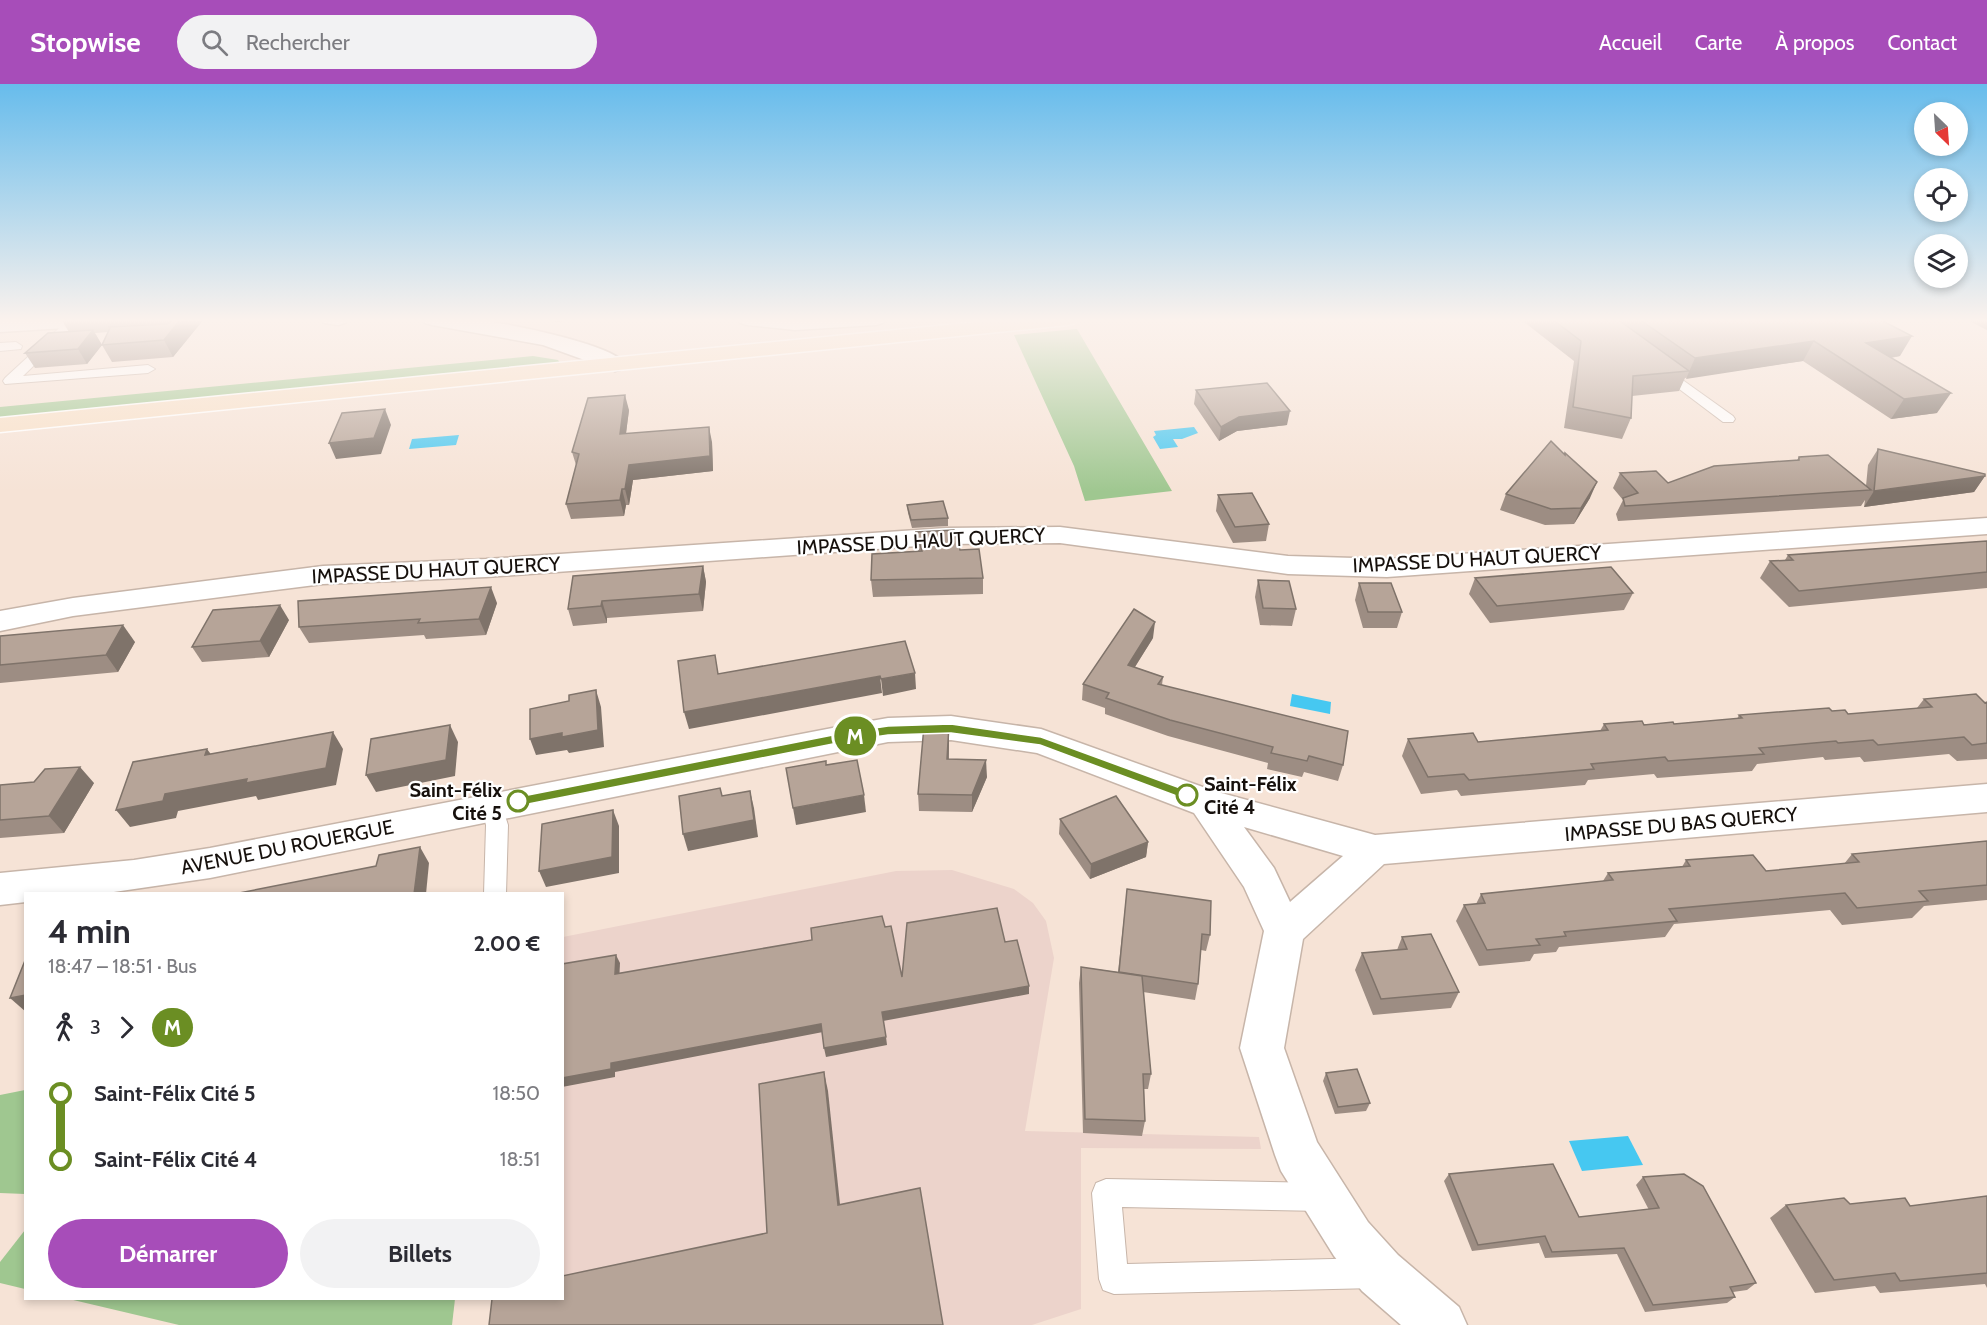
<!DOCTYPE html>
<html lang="fr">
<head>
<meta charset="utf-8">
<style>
	:root { --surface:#fff; --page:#f2f2f3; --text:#2b2b33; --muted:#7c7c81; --accent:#a74db9 }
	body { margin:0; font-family:Cabin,sans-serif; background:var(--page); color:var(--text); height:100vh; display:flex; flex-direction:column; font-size:22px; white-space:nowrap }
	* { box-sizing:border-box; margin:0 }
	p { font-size:20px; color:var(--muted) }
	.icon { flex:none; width:33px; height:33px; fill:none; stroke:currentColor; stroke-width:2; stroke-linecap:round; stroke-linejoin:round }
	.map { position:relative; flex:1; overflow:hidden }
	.side { position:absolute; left:24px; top:808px; width:540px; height:408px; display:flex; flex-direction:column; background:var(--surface); border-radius:0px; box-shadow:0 3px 9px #0003 }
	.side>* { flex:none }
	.badge { padding:0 12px; border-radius:20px; font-size:21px; line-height:39px }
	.needle { width:39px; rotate:155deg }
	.buttons { position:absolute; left:1914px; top:18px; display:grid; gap:12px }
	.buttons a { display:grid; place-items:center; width:54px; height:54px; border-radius:50%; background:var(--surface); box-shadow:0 3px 9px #0003; font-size:30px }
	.map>.badge { position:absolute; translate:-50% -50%; box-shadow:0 0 0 3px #fff }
	.legs { display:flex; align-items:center; gap:9px; height:66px; padding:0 24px; font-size:20px }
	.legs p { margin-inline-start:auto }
	.summary { display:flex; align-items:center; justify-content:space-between; height:102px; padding:0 24px }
	h1 { font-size:33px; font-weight:700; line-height:45px }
	.cta { display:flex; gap:12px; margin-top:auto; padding:12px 24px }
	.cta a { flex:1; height:69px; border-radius:36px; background:var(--accent); color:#fff; font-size:24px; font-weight:700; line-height:69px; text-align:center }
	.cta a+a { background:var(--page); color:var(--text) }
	ul { padding:0 24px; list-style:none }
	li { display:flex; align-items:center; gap:21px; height:66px; font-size:22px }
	li i { display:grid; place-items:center; width:9px; height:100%; margin:0 8px; background:currentColor }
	li i::after { content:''; width:15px; height:15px; margin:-8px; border:4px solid; border-radius:50%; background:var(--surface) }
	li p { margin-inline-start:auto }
	li:first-child i { background:linear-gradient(#0000 50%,currentColor 0) }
	li:last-child i { background:linear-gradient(currentColor 50%,#0000 0) }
	header { display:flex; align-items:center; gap:36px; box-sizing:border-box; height:84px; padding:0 30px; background:var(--accent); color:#fff }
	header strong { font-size:28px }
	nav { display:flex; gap:33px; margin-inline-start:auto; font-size:21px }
	.search { width:420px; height:54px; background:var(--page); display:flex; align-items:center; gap:15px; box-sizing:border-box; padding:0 21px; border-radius:33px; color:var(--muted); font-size:22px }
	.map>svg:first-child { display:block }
</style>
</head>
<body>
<header>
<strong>Stopwise</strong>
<div class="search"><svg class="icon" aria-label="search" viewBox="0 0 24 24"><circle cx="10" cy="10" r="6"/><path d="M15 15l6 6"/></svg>Rechercher</div>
<nav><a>Accueil</a><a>Carte</a><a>À propos</a><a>Contact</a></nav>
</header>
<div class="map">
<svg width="1987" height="1241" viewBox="0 0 1987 1241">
	<rect width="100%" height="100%" fill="#f6e3d6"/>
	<!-- education -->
	<path fill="#ecd3cb" d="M952 786 1014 805 1033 819 1046 837 1054 874 1025 1047 1259 1053 1261 1065 1081 1064V1225L1032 1241H492L562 1215 563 853 896 787Z"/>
	<!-- green -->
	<g fill="#9fc790">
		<path d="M1076 245H1077L1172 407 1085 417 1074 382 1014 251Z"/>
		<path d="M533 272 558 276 560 279 0 334V323Z"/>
		<path d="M25 1006V1110L0 1109V1011Z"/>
		<path d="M25 1146V1205L0 1199V1178Z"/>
		<path d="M69 1215H455L452 1241H179Z"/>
	</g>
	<!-- water -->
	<g fill="#46c8f1">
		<path d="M1194 343 1198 349 1182 355H1173L1178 363 1160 365 1153 353 1156 351 1154 347Z"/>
		<path d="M459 351 456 361 409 365 412 355Z"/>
		<path d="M1292 610 1331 618 1330 630 1290 622Z"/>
		<path d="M1628 1052 1643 1081 1582 1087 1569 1057Z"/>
	</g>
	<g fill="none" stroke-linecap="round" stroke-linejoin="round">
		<!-- lane casing -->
		<g stroke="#c7b5a9" stroke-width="2">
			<g id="lane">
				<path d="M69 235H79L80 237 23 292 148 281 155 285 148 289 5 300 3 297 5 294Z"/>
				<path d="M16 258 22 262 21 265 0 267V259Z"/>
				<path d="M1663 282 1733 332 1735 335 1733 338H1723L1658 289 1656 286Z"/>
				<path d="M492 714 500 716 508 741 506 810H484L486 741 481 722 484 716Z"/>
				<path d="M1106 1095 1323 1099 1333 1103 1337 1113 1333 1123 1323 1127 1122 1123 1127 1180 1375 1174 1386 1178 1390 1189 1386 1200 1375 1204 1114 1210 1103 1206 1099 1195 1092 1109 1096 1099Z"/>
			</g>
		</g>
		<!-- street casing -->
		<g stroke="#c7b5a9" stroke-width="3">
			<g id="street">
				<path d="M17 235H125L121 239 114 241 0 248V236Z"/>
				<path d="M320 235H349L345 239 338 241 324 239Z"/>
				<path d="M421 235C437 233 456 233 472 235 501 238 611 259 626 280L623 285 615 287 543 261 432 241 425 239Z"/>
				<path d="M736 235H887L883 239 876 241 795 246 747 241 740 239Z"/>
				<path d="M1987 434V450L1387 493 1288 490 1060 459 946 460 486 493 323 500 73 532 0 547V527L73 514 323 482 486 475 946 444 1060 443 1288 472 1387 475Z"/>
				<path d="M951 632 1041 645 1214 707 1375 751 1987 700V728L1384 780 1303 855 1284 964 1317 1058 1368 1138 1398 1171 1459 1223 1467 1241H1401L1362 1207 1334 1172 1281 1087 1275 1071 1240 964 1264 847 1244 803 1194 729 1037 669 951 656 888 658 210 794 100 810H26V818L0 821V789L134 776 210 764 848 641 888 634ZM1244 743 1343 772 1290 818 1274 784Z"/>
			</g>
		</g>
		<!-- primary casing -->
		<g stroke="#fff" stroke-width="3">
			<path id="primary" d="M1008 235H1079L1075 239 1068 241 0 348V334Z"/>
		</g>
		<!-- lane -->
		<use href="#lane" fill="#fff" fill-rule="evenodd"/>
		<!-- street -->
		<use href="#street" fill="#fff" fill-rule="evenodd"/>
		<!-- primary -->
		<use href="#primary" fill="#f8e0c7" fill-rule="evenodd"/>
	</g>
	<!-- wall -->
	<g fill="#9d8d83" fill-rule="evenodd">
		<path d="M61 235H204L173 273 112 278 102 261 87 280 35 284 25 269 69 248ZM108 248 102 261 95 249Z"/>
		<path d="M534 235H593L555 238Z"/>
		<path d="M1520 235H1879L1900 272 1891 274 1937 329 1891 335 1803 277 1685 294 1679 307 1632 312 1631 334 1622 355 1564 344 1574 277Z"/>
		<path d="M1965 235H1987V246Z"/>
		<path d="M1196 306 1287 341 1237 347 1219 357 1194 320Z"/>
		<path d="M629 326 626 349 712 358 713 387 633 396 629 421H626L624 432 571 435 566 420 576 381 572 368Z"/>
		<path d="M1878 365 1985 392 1974 408 1864 423 1865 416 1861 422 1618 437 1616 430 1623 416 1613 404 1620 389 1668 399 1797 376 1799 373 1866 402 1868 381Z"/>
		<path d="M1506 410 1590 414 1574 440 1545 441 1500 426Z"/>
		<path d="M1218 411 1269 440 1266 457 1233 459 1216 427Z"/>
		<path d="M907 421 948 434V442L912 444 908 429Z"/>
		<path d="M916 448 960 466 983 494V510L873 513 871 496 918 467Z"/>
		<path d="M1987 457V504L1789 523 1760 494 1770 477 1785 476 1788 471Z"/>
		<path d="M703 482 706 498 703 527 607 534V539L573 542 568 525Z"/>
		<path d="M1475 494 1633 509 1624 526 1490 539 1469 510Z"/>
		<path d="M1258 496 1296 525 1292 542 1260 541 1255 513Z"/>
		<path d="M1359 499 1402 528 1397 544H1363L1355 516Z"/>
		<path d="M497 519 486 551 426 555 424 551 309 559 299 543Z"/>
		<path d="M289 536 269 573 202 578 192 563Z"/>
		<path d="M0 552 135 558 118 588 0 599Z"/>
		<path d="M1153 554 1135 583 1163 593 1162 601 1343 681 1338 697 1304 688 1302 693 1267 685 1268 679 1168 652 1105 630V624L1082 616 1083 600Z"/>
		<path d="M1924 615 1987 618V675L1957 677 1949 670 1864 678 1860 673 1825 676 1823 673 1757 680 1752 687 1657 694 1654 690 1588 696 1585 701 1461 712 1457 706 1421 710 1402 672 1408 655 1478 658 1600 647 1604 640H1674L1737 635 1739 631 1832 627 1848 630 1917 624Z"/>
		<path d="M949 641V675L987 693 972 728 919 727 918 710Z"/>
		<path d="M94 699 64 749 0 754V701Z"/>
		<path d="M1060 735 1148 758 1146 773 1090 795 1059 750Z"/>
		<path d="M1987 757V816L1924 822 1912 834 1842 841 1830 826 1674 840 1665 853 1559 863 1556 868 1534 870 1530 877 1479 882 1456 837 1464 821 1476 820 1481 810 1603 797 1608 789 1682 783 1686 776 1766 787 1844 780 1852 770Z"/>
		<path d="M1127 805 1210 851 1206 867 1201 866 1198 900 1195 916 1143 908 1151 990 1148 1005H1144L1145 1037 1142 1052 1083 1049 1079 899 1081 883 1118 888Z"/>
		<path d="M1402 853 1459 908 1451 924 1373 931 1355 886 1362 869 1397 866Z"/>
		<path d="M1326 989 1370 1019 1366 1027 1335 1030 1323 997Z"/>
		<path d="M1449 1090 1579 1133 1649 1126 1636 1101 1643 1093 1756 1199 1747 1206 1733 1208 1735 1213 1727 1219 1645 1228 1617 1170 1545 1174 1539 1159 1472 1167 1444 1097Z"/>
		<path d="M1987 1112V1204L1985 1200 1880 1209 1875 1202 1815 1209 1770 1134 1786 1121 1850 1120 1910 1122Z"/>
	</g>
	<!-- shaded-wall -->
	<g fill="#7f736a">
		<path d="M181 235H204L173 273 164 256Z"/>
		<path d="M554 235H593L555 238Z"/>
		<path d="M93 246 102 261 87 280 78 265Z"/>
		<path d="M1912 252 1900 272 1854 279 1866 259Z"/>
		<path d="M1814 257 1803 277 1686 295 1695 274Z"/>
		<path d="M1951 309 1937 329 1891 335 1904 315Z"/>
		<path d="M625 311 629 326 624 365 620 350Z"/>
		<path d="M385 325 391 341 381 370 336 375 329 359Z"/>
		<path d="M1290 327 1287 341 1237 347 1219 357 1221 343 1239 333Z"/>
		<path d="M709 343 712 358 713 387 633 396 629 421 625 405 629 381Z"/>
		<path d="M1985 392 1974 408 1864 423 1874 407Z"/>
		<path d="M1597 398 1590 414 1574 440 1581 424Z"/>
		<path d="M622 405 626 421 624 432 620 416Z"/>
		<path d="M703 482 706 498 703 527 699 510Z"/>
		<path d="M491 503 497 519 486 551 479 535Z"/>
		<path d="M602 517 607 534V539L601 522Z"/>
		<path d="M280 521 289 536 269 573 260 557Z"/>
		<path d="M1155 538 1153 554 1126 597 1128 581Z"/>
		<path d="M123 541 135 558 118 588 106 571Z"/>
		<path d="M915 589 916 605 883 612 881 595Z"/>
		<path d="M880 592 882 609 689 645 684 628Z"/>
		<path d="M596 606 601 623 604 663 569 669 567 666 536 671 530 655 562 649Z"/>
		<path d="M450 641 458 658 455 692 376 708 366 691Z"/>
		<path d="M949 641V658L948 692 947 675Z"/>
		<path d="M333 648 343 665 336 701 258 716 256 712 178 727 176 734 130 743 116 726 165 710Z"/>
		<path d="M207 665 219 681 205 671Z"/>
		<path d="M986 676 987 693 972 728V711Z"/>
		<path d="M80 683 94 699 64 749 49 732Z"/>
		<path d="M750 707 754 724 758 753 688 767 683 750Z"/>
		<path d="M864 711 866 728 796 741 793 724Z"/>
		<path d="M613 726 619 742V789L546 803 539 787Z"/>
		<path d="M1148 758 1146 773 1090 795 1091 780Z"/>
		<path d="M420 763 429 779 426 810H414Z"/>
		<path d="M616 871 620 879 619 899 615 890Z"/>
		<path d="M1029 902V910L883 937 882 928Z"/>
		<path d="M26 911V928L10 914Z"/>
		<path d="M821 940 823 948 615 988V993L562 1003V994L611 979Z"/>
		<path d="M886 953 887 961 826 973 824 964Z"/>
		<path d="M824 988 828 1007 842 1139 838 1121Z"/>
	</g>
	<!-- building -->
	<g fill="#b6a498" stroke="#7f736a" stroke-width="1.5">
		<path d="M175 235H181L164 256 102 261 110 244 109 243 167 240Z"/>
		<path d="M1552 235H1617L1689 287 1633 292 1631 334 1573 323 1581 257Z"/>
		<path d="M1639 235H1879L1912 252 1866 259 1951 309 1904 315 1814 257 1695 274Z"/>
		<path d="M93 246 78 265 25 269 48 249Z"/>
		<path d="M1267 299 1290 327 1239 333 1221 343 1196 306Z"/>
		<path d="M625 311 620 350 709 343 710 372 629 381 625 405H622L620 416 566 420 579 370 572 368 588 314Z"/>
		<path d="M385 325 374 354 329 359 342 329Z"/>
		<path d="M1551 357 1565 371V369L1597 398 1581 424 1551 425 1506 410Z"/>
		<path d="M1878 365 1985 390V392L1874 407Z"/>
		<path d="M1828 371 1871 406 1625 422 1623 414 1638 409 1620 389 1656 387 1668 399 1714 382 1799 376V373Z"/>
		<path d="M1252 409 1269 440 1235 443 1218 411Z"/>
		<path d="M943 417 948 434 911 436 907 421Z"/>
		<path d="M954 446 960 466 979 465 983 494 871 496 872 470 922 467 916 448Z"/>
		<path d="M1987 457V488L1799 507 1770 477 1793 476 1788 471Z"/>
		<path d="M703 482 699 510 602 517 601 522 568 525 573 492Z"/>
		<path d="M1611 483 1633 509 1497 522 1475 494Z"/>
		<path d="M1258 496 1289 497 1296 525 1263 524Z"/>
		<path d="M1359 499H1391L1402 528H1368Z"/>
		<path d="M491 503 479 535 418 539 420 535 299 543 298 517Z"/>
		<path d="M280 521 260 557 192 563 213 526Z"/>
		<path d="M1134 525 1155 538 1128 581 1163 593 1158 600 1348 647 1343 681 1309 672 1307 677 1271 669 1273 663 1170 636 1106 614 1109 609 1083 600Z"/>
		<path d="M123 541 106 571 0 581V552Z"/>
		<path d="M905 557 915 589 881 595 880 592 684 628 678 577 715 571 718 590Z"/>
		<path d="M596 606 598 646 562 653V649L530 655V625L569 617V611Z"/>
		<path d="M1976 610 1985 619 1987 618V659L1972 661 1964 653 1878 661 1873 656 1838 659 1836 657 1759 664 1764 670 1668 677 1665 673 1591 680 1594 685 1469 696 1464 690 1428 693 1408 655 1473 649 1478 658 1608 646 1604 640 1642 637 1644 641 1673 638 1674 640 1742 634 1739 631 1829 624 1832 627 1845 626 1848 630 1932 623 1924 615Z"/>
		<path d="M450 641 446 676 366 691 371 655Z"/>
		<path d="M949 641 947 675 986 676 972 711 918 710 924 642Z"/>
		<path d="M333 648 326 684 246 699 247 695 165 710 163 717 116 726 133 678 207 665 205 671Z"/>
		<path d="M857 676 864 711 793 724 786 684 826 677V681Z"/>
		<path d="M80 683 49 732 0 736V701L34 698 45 685Z"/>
		<path d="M720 704 722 712 750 707 754 736 683 750 679 712Z"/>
		<path d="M1116 712 1148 758 1091 780 1060 735Z"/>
		<path d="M613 726 612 773 539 787 542 740Z"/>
		<path d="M1987 757V801L1919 807 1928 817 1857 824 1845 809 1669 825 1677 837 1564 848 1566 852 1536 855 1540 861 1487 866 1464 821 1485 819 1481 810 1613 796 1608 789 1690 782 1686 776 1753 771 1766 787 1859 778 1852 770Z"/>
		<path d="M420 763 414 810H234L376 782 379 771Z"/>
		<path d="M1127 805 1211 817 1210 851 1202 850 1198 900 1119 888Z"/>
		<path d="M997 824 1005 858 1017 856 1029 902 882 928 886 953 824 964 821 940 611 979V985L562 994V880L616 871 615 890 812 856 811 844 882 832 885 843 891 842 902 893 907 839Z"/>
		<path d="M1431 850 1459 908 1381 915 1362 869 1407 865 1402 853Z"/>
		<path d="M26 874V911L10 914Z"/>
		<path d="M1081 883 1142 892 1151 990H1143L1145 1037 1085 1035Z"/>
		<path d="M1357 985 1370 1019 1338 1023 1326 989Z"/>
		<path d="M824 988 838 1121 920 1104 943 1241H489L492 1215H562V1192L767 1149 759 1000Z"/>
		<path d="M1553 1080 1579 1133 1659 1124 1643 1093 1684 1090 1703 1102 1756 1199 1730 1203 1735 1213 1653 1221 1624 1164 1552 1168 1545 1152 1478 1161 1449 1090Z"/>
		<path d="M1987 1112V1189L1900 1197 1895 1189 1834 1196 1786 1121 1844 1114 1850 1120 1905 1114 1910 1122Z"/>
	</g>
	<!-- sky -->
	<linearGradient id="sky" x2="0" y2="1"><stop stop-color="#67bcec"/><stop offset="0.58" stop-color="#fbf2ed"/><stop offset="1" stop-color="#fbf2ed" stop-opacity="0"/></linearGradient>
	<rect width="1987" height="408" fill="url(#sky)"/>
	<!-- line-1 -->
	<path fill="#6b8e23" stroke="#fff" stroke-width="1.5" d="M951 640 1041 653 1191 708 1193 711 1187 716 1182 714 1040 661 951 649 888 651 848 657 518 722 512 717 518 713 848 648 888 642Z"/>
	<!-- markers -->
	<g fill="#fff" stroke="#6b8e23" stroke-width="3">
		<circle cx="1187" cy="711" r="10"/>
		<circle cx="518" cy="717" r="10"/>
	</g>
	<g text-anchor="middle" stroke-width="4.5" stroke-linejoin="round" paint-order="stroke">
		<!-- street labels -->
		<g font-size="20" fill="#16100c" stroke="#fff">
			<text transform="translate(921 457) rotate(-3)" y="7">IMPASSE DU HAUT QUERCY</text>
			<text transform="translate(1477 475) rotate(-3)" y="7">IMPASSE DU HAUT QUERCY</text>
			<text transform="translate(436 486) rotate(-3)" y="7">IMPASSE DU HAUT QUERCY</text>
			<text transform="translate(1681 740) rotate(-5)" y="7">IMPASSE DU BAS QUERCY</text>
			<text transform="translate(287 763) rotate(-11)" y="7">AVENUE DU ROUERGUE</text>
		</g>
		<!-- stop labels -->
		<g font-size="20" font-weight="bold" fill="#16100c" stroke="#fff" text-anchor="start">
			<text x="1204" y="707">Saint-Félix<tspan x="1204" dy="23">Cité 4</tspan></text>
			<text x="502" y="713" text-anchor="end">Saint-Félix<tspan x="502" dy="23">Cité 5</tspan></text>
		</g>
	</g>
</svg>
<div class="buttons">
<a><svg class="needle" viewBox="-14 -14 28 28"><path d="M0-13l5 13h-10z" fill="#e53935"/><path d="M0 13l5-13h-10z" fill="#7c7c81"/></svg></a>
<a><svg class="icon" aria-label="locate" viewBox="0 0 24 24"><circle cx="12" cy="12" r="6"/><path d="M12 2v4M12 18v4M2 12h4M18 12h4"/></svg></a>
<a><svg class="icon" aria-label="layers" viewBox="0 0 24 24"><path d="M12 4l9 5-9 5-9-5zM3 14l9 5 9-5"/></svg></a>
</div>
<b class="badge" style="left:855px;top:652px;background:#6b8e23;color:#fff">M</b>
<section class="side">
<div class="summary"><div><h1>4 min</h1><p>18:47 – 18:51 · Bus</p></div><b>2.00 €</b></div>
<div class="legs"><svg class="icon" aria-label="walk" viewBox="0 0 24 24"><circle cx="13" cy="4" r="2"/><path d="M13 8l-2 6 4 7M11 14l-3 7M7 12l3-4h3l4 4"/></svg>3<svg class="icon" aria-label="forward" viewBox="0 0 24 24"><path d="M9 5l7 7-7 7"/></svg><b class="badge" style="background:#6b8e23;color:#fff">M</b></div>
<ul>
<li><i style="color:#6b8e23"></i><b>Saint-Félix Cité 5</b><p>18:50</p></li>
<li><i style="color:#6b8e23"></i><b>Saint-Félix Cité 4</b><p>18:51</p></li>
</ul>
<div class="cta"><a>Démarrer</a><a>Billets</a></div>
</section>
</div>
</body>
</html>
